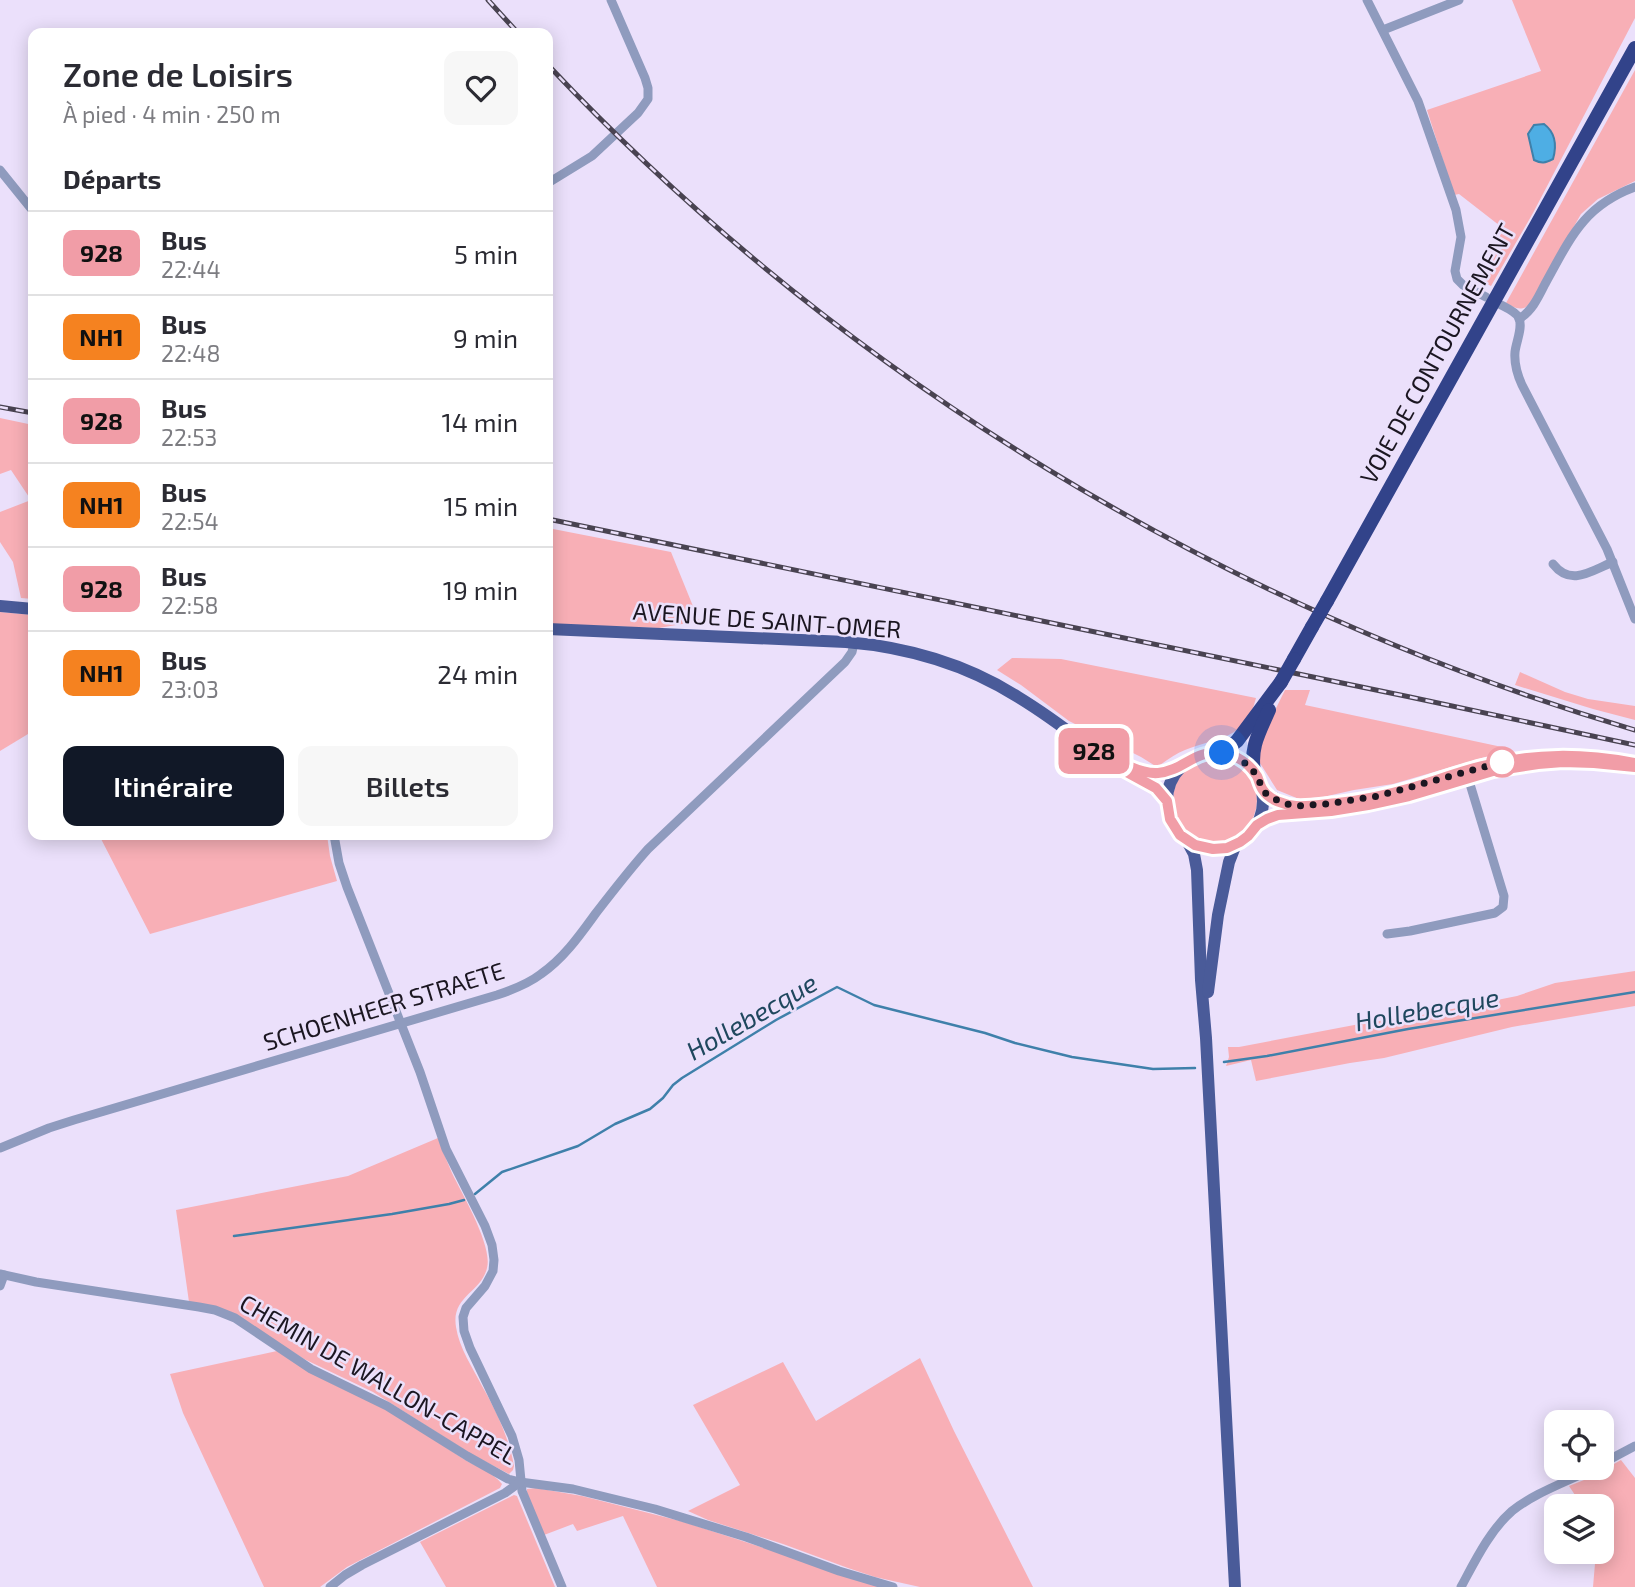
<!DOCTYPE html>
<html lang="fr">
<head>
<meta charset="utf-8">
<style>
	:root { --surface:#fff; --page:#f7f7f7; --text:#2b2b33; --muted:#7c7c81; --line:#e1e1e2; --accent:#111827 }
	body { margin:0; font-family:"Exo 2",sans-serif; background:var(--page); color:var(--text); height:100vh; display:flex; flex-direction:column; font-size:26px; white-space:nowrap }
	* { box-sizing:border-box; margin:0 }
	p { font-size:23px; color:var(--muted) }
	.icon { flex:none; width:38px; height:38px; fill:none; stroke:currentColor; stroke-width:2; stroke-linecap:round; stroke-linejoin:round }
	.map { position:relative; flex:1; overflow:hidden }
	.sheet { position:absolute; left:28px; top:28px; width:525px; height:812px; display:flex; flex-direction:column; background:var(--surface); border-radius:14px; box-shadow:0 4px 18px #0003 }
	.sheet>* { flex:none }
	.badge { padding:0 14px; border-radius:10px; font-size:24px; line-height:46px }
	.buttons { position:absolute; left:1544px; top:1410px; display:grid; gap:14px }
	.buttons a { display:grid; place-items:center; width:70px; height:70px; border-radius:14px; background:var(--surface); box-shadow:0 4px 18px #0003; font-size:35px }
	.you { position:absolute; width:35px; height:35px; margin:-18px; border:5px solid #fff; border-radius:50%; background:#1a73e8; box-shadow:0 0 0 10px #1a73e833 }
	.map>.badge { position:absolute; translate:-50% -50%; box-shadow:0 0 0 4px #fff }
	h2 { padding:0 35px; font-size:26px; line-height:63px }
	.round { display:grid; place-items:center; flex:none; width:74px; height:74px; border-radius:14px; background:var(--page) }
	.summary { display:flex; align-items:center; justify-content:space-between; height:119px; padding:0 35px }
	h1 { font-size:33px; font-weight:600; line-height:52px }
	.primary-button { display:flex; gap:14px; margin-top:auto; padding:14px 35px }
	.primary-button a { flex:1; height:80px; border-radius:14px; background:var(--accent); color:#fff; font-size:28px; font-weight:600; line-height:80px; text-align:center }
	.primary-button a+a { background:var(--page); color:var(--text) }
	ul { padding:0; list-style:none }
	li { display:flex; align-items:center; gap:21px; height:84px; padding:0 35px; border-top:2px solid var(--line) }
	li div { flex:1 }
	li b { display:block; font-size:26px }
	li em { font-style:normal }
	li .badge { min-width:77px; font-weight:700; text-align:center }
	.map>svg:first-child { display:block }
</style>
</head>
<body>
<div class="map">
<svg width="1635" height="1587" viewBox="0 0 1635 1587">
	<rect width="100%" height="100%" fill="#ebe0fb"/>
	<!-- green -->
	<g fill="#f8afb6">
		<path d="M1512 0H1635V18L1533 213 1491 286 1477 279 1478 273 1504 229 1459 194 1454 195 1427 110 1541 71Z"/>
		<path d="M1635 70V181L1598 199 1581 214 1530 304C1521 312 1515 308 1506 303Z"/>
		<path d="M0 418 33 425V599L21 598 13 562 0 542V512L31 500 11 470 0 474Z"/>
		<path d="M548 528 671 552 699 621 659 628 548 624Z"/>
		<path d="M0 612 33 615V731L0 751Z"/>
		<path d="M1012 658 1061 659 1256 698C1246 740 1217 737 1185 750 1175 754 1166 761 1157 767L1141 757 1069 721 1021 685 997 670Z"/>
		<path d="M1520 672 1565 692 1588 699 1635 706V720L1593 709 1515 685Z"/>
		<path d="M1285 690H1310L1305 705 1502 747 1499 753 1393 784 1354 790 1323 797 1299 799 1277 790 1258 760 1259 743Z"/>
		<circle cx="1215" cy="800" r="42"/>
		<path d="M99 835H327L330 856 337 881 150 934Z"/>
		<path d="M1635 971V1006L1512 1027 1384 1058 1350 1063 1256 1081 1251 1060 1226 1066 1229 1057 1228 1047H1239L1370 1022 1407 1018 1517 996 1555 983Z"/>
		<path d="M438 1138C442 1150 447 1161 452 1173 462 1194 493 1246 487 1268 481 1293 451 1296 456 1327 459 1348 473 1368 482 1386 496 1410 509 1438 514 1466L513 1470 509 1474 471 1454 373 1392 304 1359 274 1340 189 1302 176 1210 348 1176Z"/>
		<path d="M277 1351C296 1364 316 1376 337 1386 351 1393 367 1398 381 1406 409 1421 435 1440 462 1458 474 1466 493 1472 502 1484L500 1488 347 1567 320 1587H264L183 1413 170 1374Z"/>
		<path d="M920 1358 954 1431 1033 1587H920L875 1577 848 1568 783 1544 708 1520 688 1511 740 1485 693 1405 783 1362 816 1421Z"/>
		<path d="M1621 1460 1635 1478V1587H1593L1596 1552H1601V1507H1583L1569 1486 1589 1478Z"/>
		<path d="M536 1488 582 1496 684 1522 884 1587H657L623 1516 577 1531 573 1524 544 1535 527 1493V1489Z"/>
		<path d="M514 1495 517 1496 519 1501 555 1587H446L420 1542Z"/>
	</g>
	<!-- water -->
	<path fill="#4eaee4" stroke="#3f80aa" stroke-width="2" d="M1544 124C1556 133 1557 145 1553 159 1545 163 1542 164 1534 160L1528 134 1534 125Z"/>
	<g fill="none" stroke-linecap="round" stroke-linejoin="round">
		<!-- stream -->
		<g stroke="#3f80aa" stroke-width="2.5">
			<path d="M1224 1062 1267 1056 1408 1029 1635 992"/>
			<path d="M475 1194 502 1172 578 1146 615 1124 650 1109 663 1098 673 1085 682 1078 776 1020 837 987 874 1005 985 1033 1015 1043 1072 1057 1153 1069 1195 1068"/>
			<path d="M234 1236 392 1214 449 1204 464 1200"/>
		</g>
		<!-- minor -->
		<g stroke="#8f9bbe" stroke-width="9">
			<path d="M1367 0 1418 101 1456 210 1461 237 1455 271 1457 279 1463 285 1486 297"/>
			<path d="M1383 30 1459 0"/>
			<path d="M0 170 33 211"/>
			<path d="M548 183 592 156 638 113 648 99V88L645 78 611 0"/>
			<path d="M1501 305C1507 308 1516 312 1519 318 1523 328 1516 342 1515 352 1514 364 1517 374 1522 385L1607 549 1635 619"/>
			<path d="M1519 319C1532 311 1538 298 1545 284 1570 239 1583 206 1635 187"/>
			<path d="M1553 564C1571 587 1591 571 1613 562"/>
			<path d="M334 835 339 863 347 887 420 1072 446 1149 485 1226 492 1245 494 1260 493 1271 485 1286 466 1308 463 1317 464 1331 470 1348 512 1436 519 1460 522 1491 562 1587"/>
			<path d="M1387 934 1410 931 1495 913 1503 907 1504 896 1466 771"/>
			<path d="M0 1148 49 1128 74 1120 497 995C512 990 528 984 541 974 564 958 580 935 596 913 613 891 630 869 648 849L845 662 852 652 854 643"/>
			<path d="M0 1274 36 1282 199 1307 215 1310 235 1318 311 1369 387 1406 467 1456 508 1479 520 1482 573 1489 655 1509 746 1537 839 1571 893 1587"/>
			<path d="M0 1286 4 1275"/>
			<path d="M1601 1464 1635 1446"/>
			<path d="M330 1587 345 1575 362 1565 505 1493 520 1482"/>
			<path d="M1461 1587C1475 1561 1490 1530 1512 1511 1536 1492 1567 1482 1594 1468"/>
		</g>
		<!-- major -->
		<g stroke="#4a5b99" stroke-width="12">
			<path d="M0 606 33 609"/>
			<path d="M548 629 846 642C907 647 966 664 1018 697 1041 711 1063 727 1084 743 1093 749 1101 757 1110 763 1129 775 1154 780 1167 801"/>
			<circle cx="1215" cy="801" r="48"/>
			<path d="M1129 765C1151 775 1160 774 1182 765"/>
			<path d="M1263 791 1283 803 1305 806"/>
			<path d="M1257 825C1278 812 1300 813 1324 811 1339 810 1353 808 1367 806 1408 798 1446 783 1486 773 1534 761 1586 759 1635 767"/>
			<path d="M1187 841 1194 854 1197 870 1201 980 1206 1038 1235 1587"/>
			<path d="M1208 992 1218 915 1229 862 1236 844"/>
		</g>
		<!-- highway -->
		<g stroke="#32438a" stroke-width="14">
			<path d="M1327 601 1635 48"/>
			<path d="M1294 659 1312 627"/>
			<path d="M1218 752 1228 748 1237 741 1281 682"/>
			<path d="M1254 772C1250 747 1259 733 1269 710"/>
		</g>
		<!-- rail casing -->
		<g stroke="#494351" stroke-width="5">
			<g id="rail">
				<path d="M488 0 518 33"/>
				<path d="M548 65C843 378 1223 608 1635 730"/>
				<path d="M0 407 33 413"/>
				<path d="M548 519 1410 697 1635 745"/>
			</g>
		</g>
		<!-- rail -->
		<use href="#rail" stroke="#ebe0fb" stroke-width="2.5" stroke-dasharray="8" stroke-linecap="butt"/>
		<!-- highway-bridge -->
		<g stroke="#32438a" stroke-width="14">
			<path d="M1312 627 1327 601"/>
			<path d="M1281 682 1294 659"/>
		</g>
	</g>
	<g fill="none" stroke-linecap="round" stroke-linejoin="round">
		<!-- line casing -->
		<g stroke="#fff" stroke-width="16">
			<path id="line" d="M1635 763C1581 753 1536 753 1482 766 1458 772 1435 781 1411 788 1387 795 1363 800 1338 803 1324 804 1310 807 1296 806 1285 805 1269 800 1263 790 1260 786 1259 780 1257 776 1249 763 1236 755 1222 753 1195 749 1183 771 1158 773 1137 775 1104 753 1085 743L1112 764 1156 788 1167 801 1170 819 1180 835 1195 845 1213 849 1227 848 1240 842 1248 836 1257 825 1267 819 1278 815 1331 811 1368 805 1409 796 1493 771 1538 764 1563 762 1594 763 1635 767"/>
		</g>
		<!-- line -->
		<use href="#line" stroke="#f19da7" stroke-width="10"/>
		<!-- walk -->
		<path stroke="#1b1621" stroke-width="7" stroke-dasharray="0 12.6" d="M1222 753 1234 756 1245 763 1257 775 1263 791 1269 796 1283 803 1296 806 1326 804 1378 796 1502 762"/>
	</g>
	<!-- markers -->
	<circle fill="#fff" stroke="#f19da7" stroke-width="3.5" cx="1502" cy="762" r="14"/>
	<g text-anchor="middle" stroke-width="5" stroke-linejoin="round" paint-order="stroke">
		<!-- street labels -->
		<g font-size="24" fill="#1b1621" stroke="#ebe0fb">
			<text transform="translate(1438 354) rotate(-61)" y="8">VOIE DE CONTOURNEMENT</text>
			<text transform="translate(767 621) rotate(4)" y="8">AVENUE DE SAINT-OMER</text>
			<text transform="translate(384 1007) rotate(-17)" y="8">SCHOENHEER STRAETE</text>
			<text transform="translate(378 1380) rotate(30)" y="8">CHEMIN DE WALLON-CAPPEL</text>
		</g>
		<!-- water labels -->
		<g font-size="26" font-style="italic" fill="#1f475e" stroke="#ebe0fb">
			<text transform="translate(1427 1010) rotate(-10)" y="9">Hollebecque</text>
			<text transform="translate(752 1017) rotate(-30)" y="9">Hollebecque</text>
		</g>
	</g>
</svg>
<div class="buttons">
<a><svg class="icon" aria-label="locate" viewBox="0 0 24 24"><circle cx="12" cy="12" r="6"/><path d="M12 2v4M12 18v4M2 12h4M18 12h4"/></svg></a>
<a><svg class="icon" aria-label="layers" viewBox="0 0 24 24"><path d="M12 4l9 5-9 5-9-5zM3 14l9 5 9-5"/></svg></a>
</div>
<div class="you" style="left:1222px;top:753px"></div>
<b class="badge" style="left:1094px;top:751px;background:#f19da7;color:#111">928</b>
<section class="sheet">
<div class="summary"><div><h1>Zone de Loisirs</h1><p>À pied · 4 min · 250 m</p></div><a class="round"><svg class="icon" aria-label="heart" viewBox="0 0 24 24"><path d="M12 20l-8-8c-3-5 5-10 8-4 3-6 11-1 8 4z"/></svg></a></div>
<h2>Départs</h2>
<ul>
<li><span class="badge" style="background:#f19da7;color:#111">928</span><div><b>Bus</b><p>22:44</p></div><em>5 min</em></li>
<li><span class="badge" style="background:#f58220;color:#111">NH1</span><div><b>Bus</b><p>22:48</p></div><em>9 min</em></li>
<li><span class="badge" style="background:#f19da7;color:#111">928</span><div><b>Bus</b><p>22:53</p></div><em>14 min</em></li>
<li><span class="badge" style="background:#f58220;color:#111">NH1</span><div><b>Bus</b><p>22:54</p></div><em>15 min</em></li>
<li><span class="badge" style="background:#f19da7;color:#111">928</span><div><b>Bus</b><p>22:58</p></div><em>19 min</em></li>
<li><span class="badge" style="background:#f58220;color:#111">NH1</span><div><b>Bus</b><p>23:03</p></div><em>24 min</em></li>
</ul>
<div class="primary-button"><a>Itinéraire</a><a>Billets</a></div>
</section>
</div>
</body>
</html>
